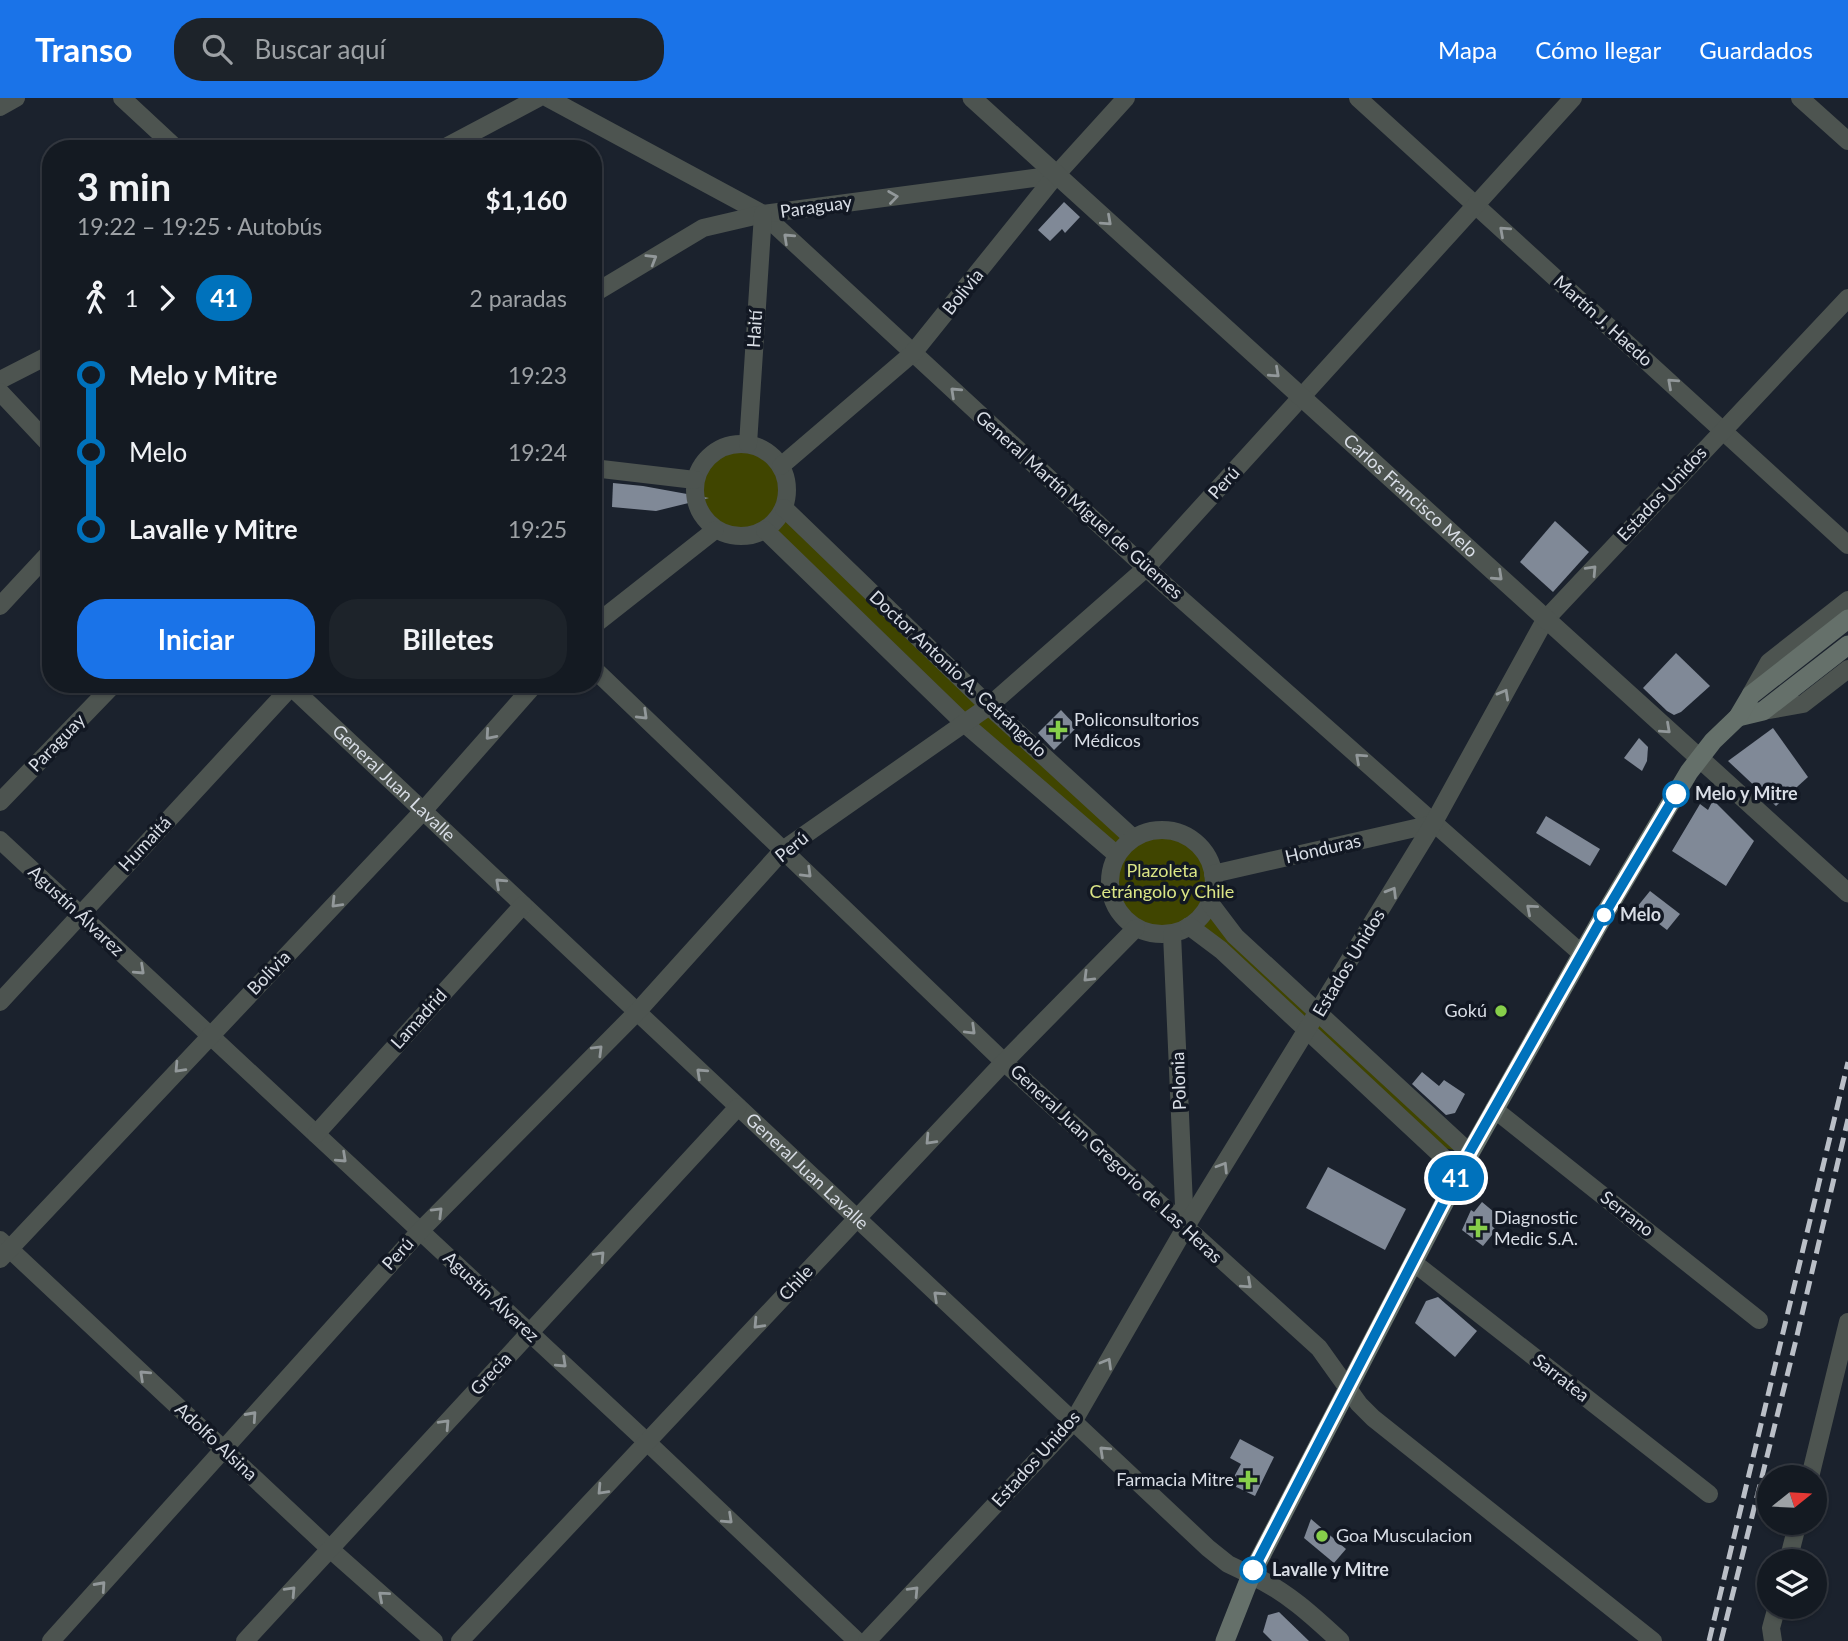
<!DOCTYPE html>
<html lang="es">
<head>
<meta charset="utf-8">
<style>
	:root { --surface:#141a22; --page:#1d232a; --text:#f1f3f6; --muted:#9da1a5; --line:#333840; --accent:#1a73e8 }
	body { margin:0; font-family:Lato,sans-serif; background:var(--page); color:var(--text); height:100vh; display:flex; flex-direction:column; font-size:26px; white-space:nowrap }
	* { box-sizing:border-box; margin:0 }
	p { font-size:23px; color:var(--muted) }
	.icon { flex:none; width:38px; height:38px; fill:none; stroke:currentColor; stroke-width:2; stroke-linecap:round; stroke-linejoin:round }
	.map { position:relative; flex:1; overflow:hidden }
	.drawer { position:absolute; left:42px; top:42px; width:560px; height:553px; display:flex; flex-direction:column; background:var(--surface); border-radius:28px; box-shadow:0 2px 5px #0004,0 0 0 2px var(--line) }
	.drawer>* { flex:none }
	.badge { padding:0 14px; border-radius:23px; font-size:24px; line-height:46px }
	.needle { width:46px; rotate:72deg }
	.buttons { position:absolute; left:1757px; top:1367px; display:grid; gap:14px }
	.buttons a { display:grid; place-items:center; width:70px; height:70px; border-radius:50%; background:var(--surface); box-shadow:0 2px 5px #0004,0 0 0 2px var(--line); font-size:35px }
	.map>.badge { position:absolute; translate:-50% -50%; box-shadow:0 0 0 4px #fff }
	.legs { display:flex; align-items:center; gap:10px; height:77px; padding:0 35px; font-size:23px }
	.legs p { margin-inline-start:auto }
	.headline { display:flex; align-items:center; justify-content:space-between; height:119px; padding:0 35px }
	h1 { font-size:38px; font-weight:700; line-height:52px }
	.action { display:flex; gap:14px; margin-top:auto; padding:14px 35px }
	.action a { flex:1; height:80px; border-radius:28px; background:var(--accent); color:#fff; font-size:28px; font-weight:700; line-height:80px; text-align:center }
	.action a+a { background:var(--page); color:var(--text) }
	ul { padding:0 35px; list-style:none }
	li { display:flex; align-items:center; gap:24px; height:77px; font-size:26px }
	li i { display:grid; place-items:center; width:10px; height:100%; margin:0 9px; background:currentColor }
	li i::after { content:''; width:18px; height:18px; margin:-9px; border:5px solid; border-radius:50%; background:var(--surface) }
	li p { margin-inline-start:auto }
	li:first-child i { background:linear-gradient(#0000 50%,currentColor 0) }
	li:last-child i { background:linear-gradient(currentColor 50%,#0000 0) }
	header { display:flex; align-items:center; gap:42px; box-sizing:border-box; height:98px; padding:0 35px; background:var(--accent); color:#fff }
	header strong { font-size:33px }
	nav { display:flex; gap:38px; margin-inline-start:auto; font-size:24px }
	.search { width:490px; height:63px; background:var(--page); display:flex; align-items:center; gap:18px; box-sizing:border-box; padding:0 24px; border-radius:28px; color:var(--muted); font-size:26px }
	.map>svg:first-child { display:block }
</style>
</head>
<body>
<header>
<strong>Transo</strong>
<div class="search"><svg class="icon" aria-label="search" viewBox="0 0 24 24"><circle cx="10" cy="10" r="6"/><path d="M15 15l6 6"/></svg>Buscar aquí</div>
<nav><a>Mapa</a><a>Cómo llegar</a><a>Guardados</a></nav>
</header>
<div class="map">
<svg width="1848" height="1543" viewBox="0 0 1848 1543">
	<rect width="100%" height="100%" fill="#1b222d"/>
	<!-- green -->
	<g fill="#404500">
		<circle cx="741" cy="392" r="38"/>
		<path d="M784 410 1133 740 1117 757 765 432Z"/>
		<circle cx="1161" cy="783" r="46"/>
		<path d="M1210 805 1470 1055 1434 1048 1189 828 1201 819Z"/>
	</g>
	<!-- building -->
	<g fill="#808997">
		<path d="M1064 104 1080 119 1065 135 1062 131 1050 143 1038 132Z"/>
		<path d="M613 385 643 388 709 400 656 413 612 409Z"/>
		<path d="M1555 423 1589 454 1553 494 1520 464Z"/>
		<path d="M1676 555 1710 588 1681 614 1674 617 1667 613 1643 590Z"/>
		<path d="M1061 612 1077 629 1054 652 1038 635Z"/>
		<path d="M1773 630 1808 679 1776 708 1728 663Z"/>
		<path d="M1639 640 1648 649 1647 663 1642 673 1624 660Z"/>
		<path d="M1713 702 1754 743 1726 788 1672 753 1700 706 1708 712Z"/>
		<path d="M1546 718 1600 751 1590 768 1536 735Z"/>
		<path d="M1650 793 1680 816 1667 832 1637 809Z"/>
		<path d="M1422 974 1439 988 1444 982 1465 996 1455 1015 1446 1017 1412 986Z"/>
		<path d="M1328 1069 1406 1111 1385 1152 1306 1110Z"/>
		<path d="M1482 1104 1500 1119 1492 1128 1496 1132 1483 1148 1462 1132 1471 1112 1474 1114Z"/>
		<path d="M1438 1199 1477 1233 1455 1259 1415 1225 1426 1203Z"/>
		<path d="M1240 1341 1274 1359 1255 1398 1230 1386 1241 1366 1230 1360Z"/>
		<path d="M1311 1421 1346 1451 1334 1465 1304 1440Z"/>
		<path d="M1279 1514 1309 1543H1272L1263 1534 1268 1517Z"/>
	</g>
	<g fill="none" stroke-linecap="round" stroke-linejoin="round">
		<!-- minor -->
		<g stroke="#4d5450" stroke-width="18">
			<path d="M122 0 177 51"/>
			<path d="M548 0 763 116 1146 470 1582 856"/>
			<path d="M1358 0 1848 447"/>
			<path d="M1800 0 1848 43"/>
			<path d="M0 9 16 0"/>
			<path d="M442 51 538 0"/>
			<path d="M593 196 703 130 763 116 1056 77"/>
			<path d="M0 282 51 256"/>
			<path d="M0 294 51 348"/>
			<circle cx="741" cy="392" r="46"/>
			<path d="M748 346 763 116"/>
			<path d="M781 368 913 255 1056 77 1126 0"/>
			<path d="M593 370 695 382"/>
			<path d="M784 410 989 608 1133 740"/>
			<path d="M765 432 965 626 1117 757"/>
			<path d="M0 508 51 453"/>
			<path d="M593 528 715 432"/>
			<path d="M593 570 1004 964 1319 1250 1359 1306 1373 1320 1653 1543"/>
			<path id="s1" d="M288 586 1208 1450 1228 1466 1251 1477"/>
			<path d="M1751 596 1769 564 1848 502"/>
			<path d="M1763 613 1803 606 1848 571"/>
			<path d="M0 704 114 586"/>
			<circle cx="1162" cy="784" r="52"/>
			<path d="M0 742 647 1344 857 1543"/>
			<path d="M1213 776 1433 726"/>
			<path d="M1210 805 1235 838 1470 1055"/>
			<path d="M1189 828 1221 852 1459 1074"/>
			<path d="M1172 836 1185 1130"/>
			<path d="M0 904 291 589"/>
			<path d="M1494 1011 1759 1222"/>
			<path d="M316 1036 523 807"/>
			<path d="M0 1142 330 1451 434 1543"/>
			<path d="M0 1161 423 713 535 586"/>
			<path d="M1413 1164 1709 1396"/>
			<path d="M1810 1379 1848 1224"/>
			<path d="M1788 1463 1798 1424"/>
			<path d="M51 1543 420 1133 637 914 783 752 989 608 1146 470 1573 0"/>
			<path d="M245 1543 738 1009"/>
			<path d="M460 1543 1004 964 1136 830"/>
			<path d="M867 1543 1073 1324 1185 1130 1433 726 1545 522 1848 200"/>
			<path d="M1773 1543 1771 1530 1777 1508"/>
		</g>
		<!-- tertiary -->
		<g stroke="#4d5450" stroke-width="19">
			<path id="s2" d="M972 0 1848 795"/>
			<path d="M1251 1477C1286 1493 1312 1517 1340 1543"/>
		</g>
		<!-- secondary -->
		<g stroke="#65706a" stroke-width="19">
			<path d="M1738 619 1763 613 1848 547"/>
			<path d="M1225 1543 1251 1477 1470 1055 1604 817 1689 674 1713 643 1738 619 1751 597 1848 521"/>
		</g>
		<!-- rail -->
		<g stroke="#babfc7" stroke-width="5" stroke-dasharray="14 7" stroke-linecap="butt">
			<path d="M1709 1543 1848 964"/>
			<path d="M1721 1543 1795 1246 1848 1021"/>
		</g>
	</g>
	<!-- one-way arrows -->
	<defs><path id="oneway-chevron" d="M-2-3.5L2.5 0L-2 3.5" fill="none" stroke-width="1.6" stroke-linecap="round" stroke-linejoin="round" transform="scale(1.75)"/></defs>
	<g stroke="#92989a">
		<use href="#oneway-chevron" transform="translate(893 99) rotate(-8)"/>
		<use href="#oneway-chevron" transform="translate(1107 123) rotate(42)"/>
		<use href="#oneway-chevron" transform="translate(1504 133) rotate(-138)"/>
		<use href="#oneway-chevron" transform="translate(788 140) rotate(-137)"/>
		<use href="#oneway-chevron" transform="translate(652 161) rotate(-31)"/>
		<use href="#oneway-chevron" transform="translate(1275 275) rotate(42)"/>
		<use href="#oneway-chevron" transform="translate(1672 285) rotate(-138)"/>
		<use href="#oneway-chevron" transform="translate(955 294) rotate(-137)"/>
		<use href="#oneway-chevron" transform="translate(1592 472) rotate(-47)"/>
		<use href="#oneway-chevron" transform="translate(1498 478) rotate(43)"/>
		<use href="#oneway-chevron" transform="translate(1504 596) rotate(-61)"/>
		<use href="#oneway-chevron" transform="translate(643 617) rotate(44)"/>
		<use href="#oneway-chevron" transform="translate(1666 631) rotate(42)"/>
		<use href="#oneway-chevron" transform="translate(490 637) rotate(131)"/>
		<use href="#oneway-chevron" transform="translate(1360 660) rotate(-138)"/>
		<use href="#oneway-chevron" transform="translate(807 775) rotate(44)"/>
		<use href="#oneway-chevron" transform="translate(500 785) rotate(-137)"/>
		<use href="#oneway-chevron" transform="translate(1392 794) rotate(-59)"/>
		<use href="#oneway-chevron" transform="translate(336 805) rotate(134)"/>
		<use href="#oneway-chevron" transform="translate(1531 811) rotate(-139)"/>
		<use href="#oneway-chevron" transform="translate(140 872) rotate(43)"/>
		<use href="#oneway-chevron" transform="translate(1088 879) rotate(135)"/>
		<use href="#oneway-chevron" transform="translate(971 932) rotate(44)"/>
		<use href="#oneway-chevron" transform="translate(598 952) rotate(-45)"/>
		<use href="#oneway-chevron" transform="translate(179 970) rotate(133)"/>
		<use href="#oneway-chevron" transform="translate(701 975) rotate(-137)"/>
		<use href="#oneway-chevron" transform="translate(930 1042) rotate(133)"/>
		<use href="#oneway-chevron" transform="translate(342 1060) rotate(43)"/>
		<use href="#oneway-chevron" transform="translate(1223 1069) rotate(-58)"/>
		<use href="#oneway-chevron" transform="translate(438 1114) rotate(-45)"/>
		<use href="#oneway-chevron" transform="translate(600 1158) rotate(-47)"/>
		<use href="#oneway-chevron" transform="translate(1247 1186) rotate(42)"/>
		<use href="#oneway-chevron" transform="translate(938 1198) rotate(-137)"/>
		<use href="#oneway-chevron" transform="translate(758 1226) rotate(133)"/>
		<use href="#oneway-chevron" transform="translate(562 1265) rotate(43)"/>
		<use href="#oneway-chevron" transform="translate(1107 1265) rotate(-60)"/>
		<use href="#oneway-chevron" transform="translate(144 1277) rotate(-137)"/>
		<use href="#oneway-chevron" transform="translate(252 1318) rotate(-48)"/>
		<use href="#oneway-chevron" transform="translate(445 1326) rotate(-47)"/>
		<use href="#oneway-chevron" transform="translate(1104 1353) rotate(-137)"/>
		<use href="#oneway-chevron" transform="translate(602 1392) rotate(133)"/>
		<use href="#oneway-chevron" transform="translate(728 1421) rotate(43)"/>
		<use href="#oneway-chevron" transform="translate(101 1488) rotate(-48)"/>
		<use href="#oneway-chevron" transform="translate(291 1493) rotate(-47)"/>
		<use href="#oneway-chevron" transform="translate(914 1493) rotate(-47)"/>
		<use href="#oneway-chevron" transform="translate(383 1498) rotate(-139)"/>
	</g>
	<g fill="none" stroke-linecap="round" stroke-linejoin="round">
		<!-- line-1 casing -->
		<g stroke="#fff" stroke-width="16">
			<path id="line-1" d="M1253 1472 1469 1055 1604 817 1676 696"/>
		</g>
		<!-- line-1 -->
		<use href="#line-1" stroke="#0072bc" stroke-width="10"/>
	</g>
	<!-- markers -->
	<g fill="#87cf4a" stroke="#121823" stroke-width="2.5">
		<path d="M1054.5 621.5h7v7h7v7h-7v7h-7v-7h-7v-7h7z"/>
		<circle cx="1501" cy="913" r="7"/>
		<path d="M1474.5 1119.5h7v7h7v7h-7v7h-7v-7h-7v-7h7z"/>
		<path d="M1244.5 1371.5h7v7h7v7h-7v7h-7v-7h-7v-7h7z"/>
		<circle cx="1322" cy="1438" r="7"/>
	</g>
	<g fill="#fff" stroke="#0072bc" stroke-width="3.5">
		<circle cx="1676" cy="696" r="12"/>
		<circle cx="1604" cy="817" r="9"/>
		<circle cx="1253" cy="1472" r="12"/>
	</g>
	<g text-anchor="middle" stroke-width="7" stroke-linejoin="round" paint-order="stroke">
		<!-- street labels -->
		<g font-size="18" fill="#d8dde5" stroke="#121823">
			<text transform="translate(816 109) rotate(-8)" y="6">Paraguay</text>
			<text transform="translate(963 194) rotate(-51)" y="6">Bolivia</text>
			<text transform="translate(1603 223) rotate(42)" y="6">Martín J. Haedo</text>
			<text transform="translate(755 231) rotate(-86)" y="6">Haití</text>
			<text transform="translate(1224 385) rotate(-48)" y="6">Perú</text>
			<text transform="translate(1662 396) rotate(-47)" y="6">Estados Unidos</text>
			<text dy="6" stroke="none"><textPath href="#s2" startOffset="592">Carlos Francisco Melo</textPath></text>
			<text transform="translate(1079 407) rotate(42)" y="6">General Martín Miguel de Güemes</text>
			<text transform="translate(958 576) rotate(43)" y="6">Doctor Antonio A. Cetrángolo</text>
			<text transform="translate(57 645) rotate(-46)" y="6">Paraguay</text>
			<text dy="6" stroke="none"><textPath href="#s1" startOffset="145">General Juan Lavalle</textPath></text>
			<text transform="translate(145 746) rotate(-47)" y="6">Humaitá</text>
			<text transform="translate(792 749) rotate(-39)" y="6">Perú</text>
			<text transform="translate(1323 751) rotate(-13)" y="6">Honduras</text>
			<text transform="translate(76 813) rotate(43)" y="6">Agustín Álvarez</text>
			<text transform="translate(1349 865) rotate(-59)" y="6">Estados Unidos</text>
			<text transform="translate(269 875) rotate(-46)" y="6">Bolivia</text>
			<text transform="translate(419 921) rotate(-48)" y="6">Lamadrid</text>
			<text transform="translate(1179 983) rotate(-92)" y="6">Polonia</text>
			<text transform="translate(1116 1066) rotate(43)" y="6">General Juan Gregorio de Las Heras</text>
			<text dy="6" stroke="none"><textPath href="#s1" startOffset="712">General Juan Lavalle</textPath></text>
			<text transform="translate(1627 1116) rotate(38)" y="6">Serrano</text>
			<text transform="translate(398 1156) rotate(-48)" y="6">Perú</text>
			<text transform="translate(796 1185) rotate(-47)" y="6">Chile</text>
			<text transform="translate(491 1199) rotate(43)" y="6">Agustín Álvarez</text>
			<text transform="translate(491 1276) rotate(-47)" y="6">Grecia</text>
			<text transform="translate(1561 1280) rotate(38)" y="6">Sarratea</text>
			<text transform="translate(216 1344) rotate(43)" y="6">Adolfo Alsina</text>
			<text transform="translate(1036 1361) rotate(-48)" y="6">Estados Unidos</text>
		</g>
		<!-- poi labels -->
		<g font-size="18" fill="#d8dde5" stroke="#121823" text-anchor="start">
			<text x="1074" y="628">Policonsultorios<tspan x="1074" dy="21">Médicos</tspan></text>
			<text x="1487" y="919" text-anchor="end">Gokú</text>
			<text x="1494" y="1126">Diagnostic<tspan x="1494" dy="21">Medic S.A.</tspan></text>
			<text x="1234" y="1388" text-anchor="end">Farmacia Mitre</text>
			<text x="1336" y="1444">Goa Musculacion</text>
		</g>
		<!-- stop labels -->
		<g font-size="18" font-weight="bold" fill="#d8dde5" stroke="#121823" text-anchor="start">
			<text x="1695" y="702">Melo y Mitre</text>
			<text x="1620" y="823">Melo</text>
			<text x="1272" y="1478">Lavalle y Mitre</text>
		</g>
		<!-- park labels -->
		<g font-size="18" fill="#dbe586" stroke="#121823">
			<text x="1162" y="779">Plazoleta<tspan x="1162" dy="21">Cetrángolo y Chile</tspan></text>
		</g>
	</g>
</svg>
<div class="buttons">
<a><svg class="needle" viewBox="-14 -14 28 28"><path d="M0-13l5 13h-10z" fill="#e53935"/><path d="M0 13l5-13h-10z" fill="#9da1a5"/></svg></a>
<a><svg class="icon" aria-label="layers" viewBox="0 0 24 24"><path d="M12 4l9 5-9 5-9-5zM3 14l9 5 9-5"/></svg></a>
</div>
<b class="badge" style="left:1456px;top:1080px;background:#0072bc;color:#fff">41</b>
<section class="drawer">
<div class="headline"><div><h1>3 min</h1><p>19:22 – 19:25 · Autobús</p></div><b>$1,160</b></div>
<div class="legs"><svg class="icon" aria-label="walk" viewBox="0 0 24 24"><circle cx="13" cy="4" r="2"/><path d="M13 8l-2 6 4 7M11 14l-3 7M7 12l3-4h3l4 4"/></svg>1<svg class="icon" aria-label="forward" viewBox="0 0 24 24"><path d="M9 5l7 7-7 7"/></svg><b class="badge" style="background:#0072bc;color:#fff">41</b><p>2 paradas</p></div>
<ul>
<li><i style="color:#0072bc"></i><b>Melo y Mitre</b><p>19:23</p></li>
<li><i style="color:#0072bc"></i><span>Melo</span><p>19:24</p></li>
<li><i style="color:#0072bc"></i><b>Lavalle y Mitre</b><p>19:25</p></li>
</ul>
<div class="action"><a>Iniciar</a><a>Billetes</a></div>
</section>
</div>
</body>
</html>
